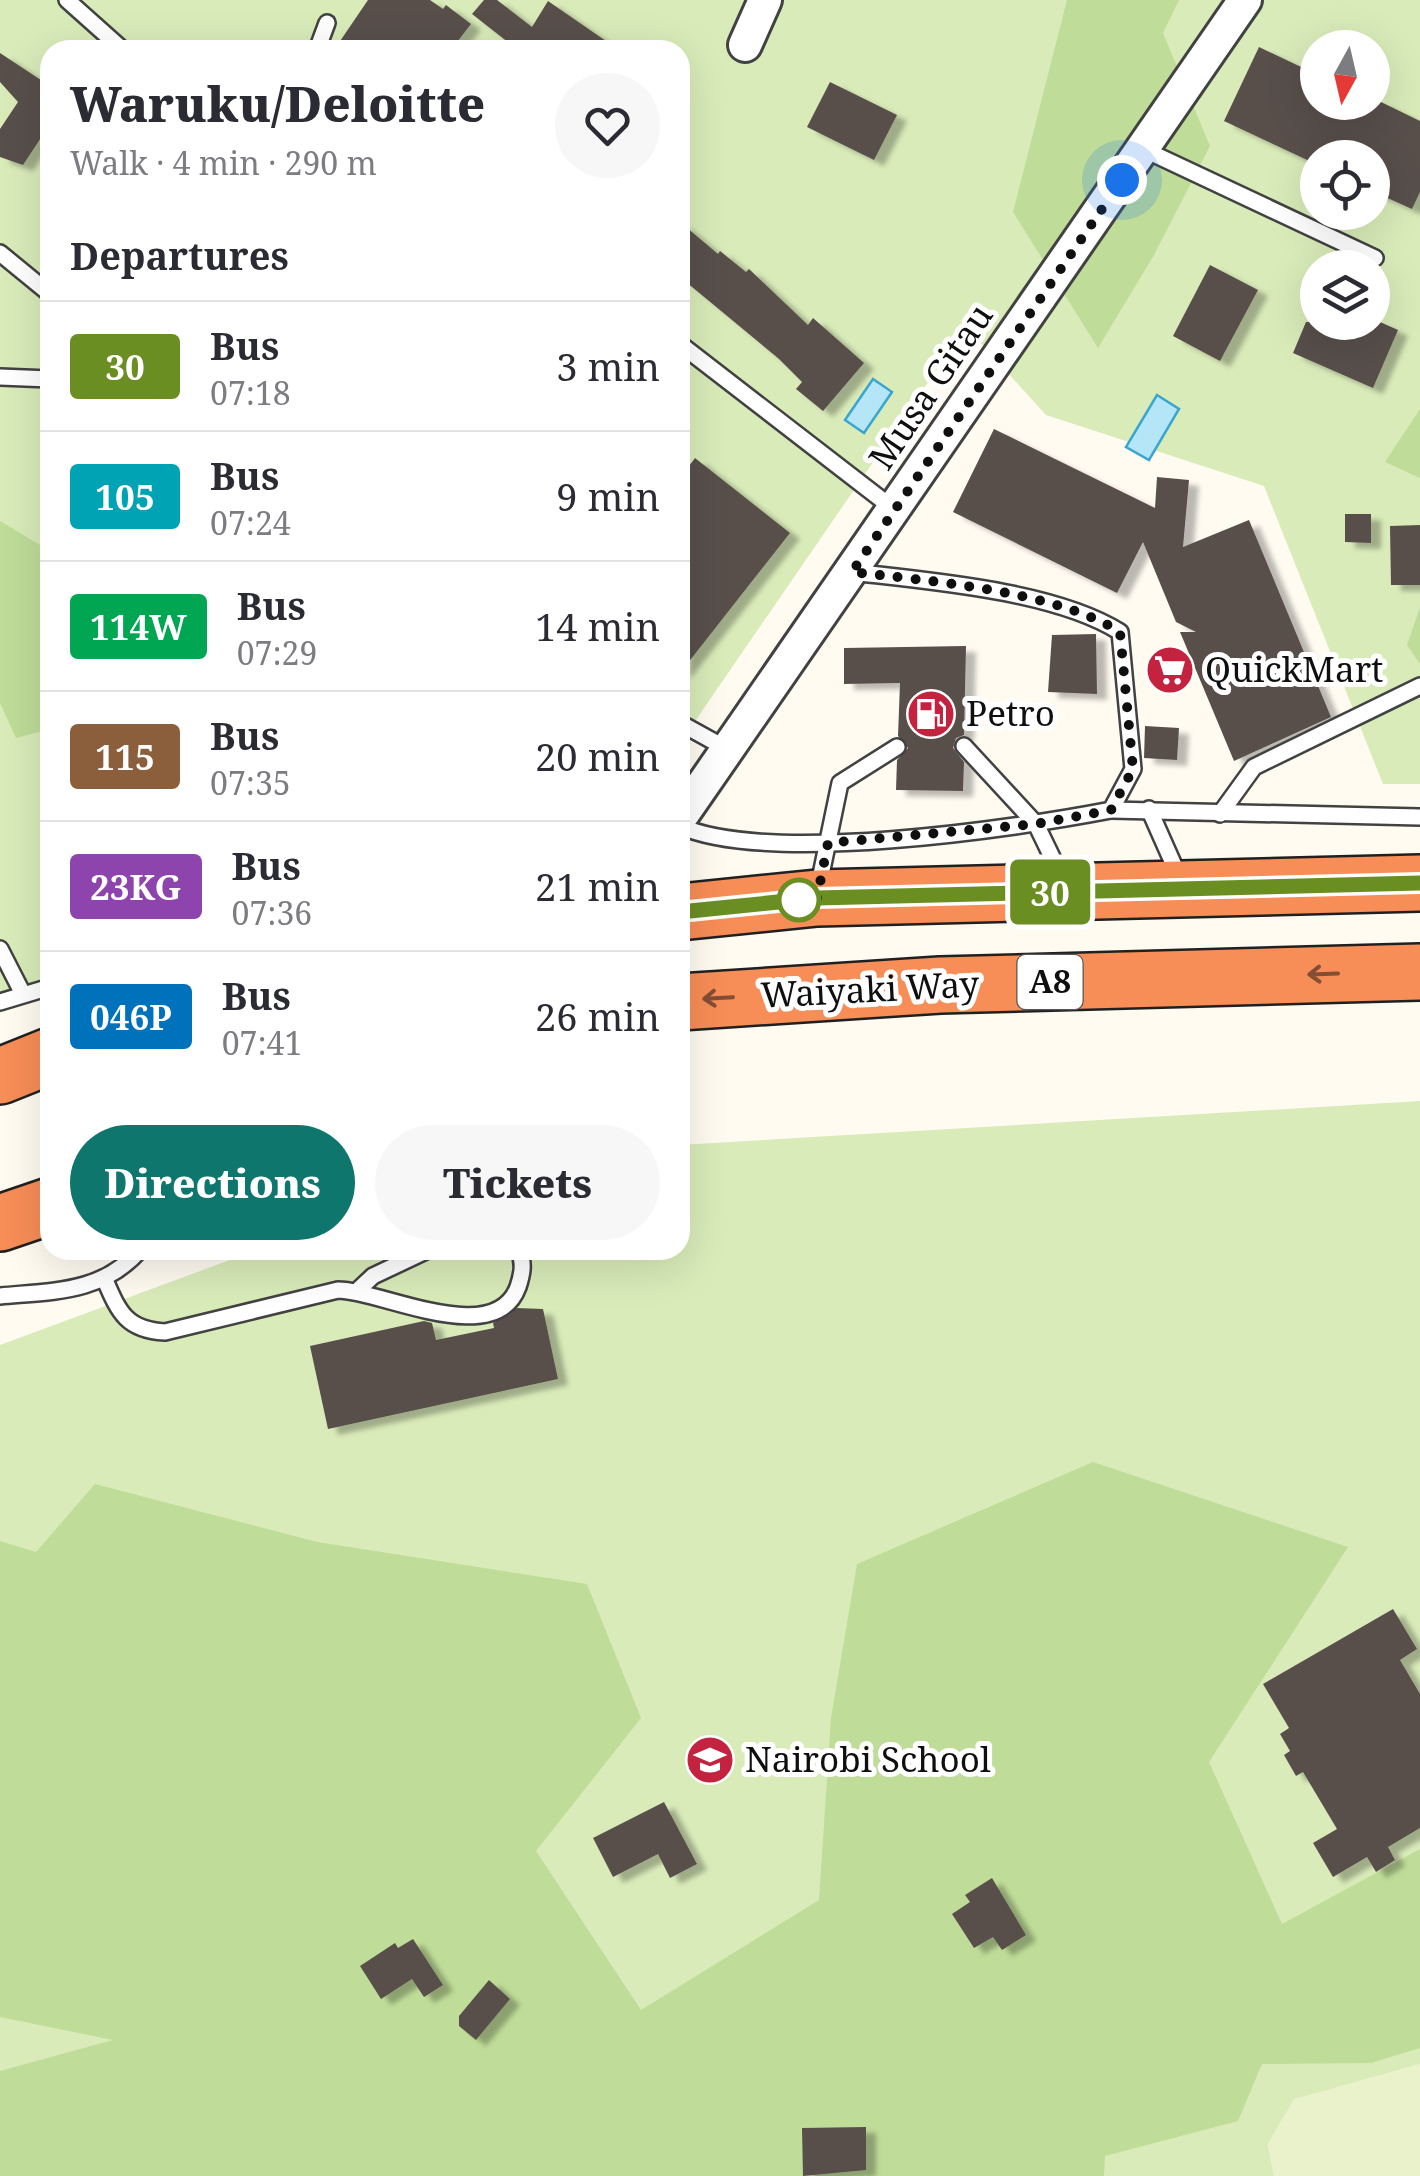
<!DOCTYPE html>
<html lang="en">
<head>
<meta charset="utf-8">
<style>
	:root { --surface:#fff; --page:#f7f7f7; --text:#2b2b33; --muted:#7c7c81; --line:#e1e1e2; --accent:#0f766e }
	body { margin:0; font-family:"Noto Serif",serif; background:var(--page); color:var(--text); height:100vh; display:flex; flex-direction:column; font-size:38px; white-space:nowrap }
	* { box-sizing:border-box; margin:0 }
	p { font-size:32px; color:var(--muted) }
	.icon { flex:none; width:55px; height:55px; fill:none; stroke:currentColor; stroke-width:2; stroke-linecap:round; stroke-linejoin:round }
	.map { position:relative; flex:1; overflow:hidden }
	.panel { position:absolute; left:40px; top:40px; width:650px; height:1220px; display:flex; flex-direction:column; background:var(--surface); border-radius:30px; box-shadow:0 10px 40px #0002 }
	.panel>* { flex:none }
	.badge { padding:0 20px; border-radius:8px; font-size:35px; line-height:65px }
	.needle { width:65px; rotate:188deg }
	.fabs { position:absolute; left:1300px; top:30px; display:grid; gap:20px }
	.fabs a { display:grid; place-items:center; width:90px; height:90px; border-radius:50%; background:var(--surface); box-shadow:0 10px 40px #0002; font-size:50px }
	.you { position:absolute; width:50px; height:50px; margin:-25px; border:8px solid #fff; border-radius:50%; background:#1a73e8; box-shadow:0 0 0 15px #1a73e833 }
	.map>.badge { position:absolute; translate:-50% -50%; box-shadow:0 0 0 5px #fff }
	h2 { padding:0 30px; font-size:38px; line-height:90px }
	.round { display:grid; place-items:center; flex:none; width:105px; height:105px; border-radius:52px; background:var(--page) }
	.headline { display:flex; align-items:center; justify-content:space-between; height:170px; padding:0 30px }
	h1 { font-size:48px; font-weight:800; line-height:75px }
	.cta { display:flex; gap:20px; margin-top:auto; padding:20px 30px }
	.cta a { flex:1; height:115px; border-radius:60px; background:var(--accent); color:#fff; font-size:40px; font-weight:800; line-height:115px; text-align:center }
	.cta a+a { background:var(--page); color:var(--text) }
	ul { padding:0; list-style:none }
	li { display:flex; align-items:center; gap:30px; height:130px; padding:0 30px; border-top:2px solid var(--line) }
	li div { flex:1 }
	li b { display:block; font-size:38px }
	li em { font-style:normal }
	li .badge { min-width:110px; font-weight:700; text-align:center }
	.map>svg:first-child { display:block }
</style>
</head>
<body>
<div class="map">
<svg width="1420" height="2176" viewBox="0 0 1420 2176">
	<defs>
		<filter id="shadow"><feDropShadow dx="10" dy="6" stdDeviation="2.5" flood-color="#0004"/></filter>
	</defs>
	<rect width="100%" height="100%" fill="#fffbf1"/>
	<!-- green -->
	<g fill="#d9ebb9" fill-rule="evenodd">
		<path d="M0 0H1420V784H1383L1264 486 1046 415 966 327 680 743V50H50V991L0 1013ZM1318 48H1372V102H1318ZM1318 158H1372V212H1318ZM1318 268H1372V322H1318Z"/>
		<path d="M1420 1101V2064L1294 2100 1268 2144 1274 2176H0V1345L257 1250H680V1145Z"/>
	</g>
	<!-- forest -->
	<g fill="#bfdc98">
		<path d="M1067 0H1179L1163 33 1210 146 1154 255 1098 348 1013 212Z"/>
		<path d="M1420 409V478L1385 462Z"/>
		<path d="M0 521 50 551V729L16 738 0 703Z"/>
		<path d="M1420 607V664L1407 645Z"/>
		<path d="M1093 1462 1348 1547 1209 1762 1282 1924 1420 1849V2048L1371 2063 1262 2064 1238 2121 1105 2156 1104 2176H0V2071L113 2040 0 2017V1541L36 1552 95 1484 317 1542 587 1584 641 1718 536 1851 641 2010 819 1900 831 1718 857 1564Z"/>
	</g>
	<!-- pitch -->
	<path fill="#e9f2cb" d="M1420 2064V2176H1274L1268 2144 1294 2099Z"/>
	<!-- water -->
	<g fill="#b5e6f7" stroke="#3aa6d0" stroke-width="2.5">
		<path d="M873 379 892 392 864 433 845 420Z"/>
		<path d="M1157 395 1179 409 1149 460 1126 447Z"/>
	</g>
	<!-- building -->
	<g fill="#584f4b" filter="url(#shadow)">
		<path d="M368 0H430L443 9 446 5 471 24 451 50H334Z"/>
		<path d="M484 0H497L532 27 548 1 619 50H518L472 14Z"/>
		<path d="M1259 47 1318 75V102H1381L1420 121V192L1412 209 1372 191V158H1318V165L1224 121Z"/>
		<path d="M0 53 50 86V124L23 165 0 157V129L18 102 0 82Z"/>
		<path d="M830 82 897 115 874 160 807 127Z"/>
		<path d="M680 222 718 254 720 251 746 272 749 269 808 325 813 318 864 363 823 411 796 389 802 382 779 359 680 277Z"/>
		<path d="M1210 265 1258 290 1220 361 1173 336Z"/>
		<path d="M1306 322H1380L1398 330 1373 388 1293 353Z"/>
		<path d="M994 429 1155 508 1157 477 1189 480 1183 547 1249 520 1331 717 1234 761 1180 632H1196L1176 622 1143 542 1117 593 953 512Z"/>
		<path d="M695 458 790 533 680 673V478Z"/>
		<path d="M1345 514H1371V543L1345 542Z"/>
		<path d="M1420 525V585H1391L1390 526Z"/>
		<path d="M1096 634 1097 694 1048 692 1052 635Z"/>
		<path d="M966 646 964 735 956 738 953 748 964 762 963 791 896 790 897 760 908 748 898 736 900 683 844 684V648Z"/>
		<path d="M1145 726 1179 728 1177 760 1144 758Z"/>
		<path d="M517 1308 543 1309 558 1379 328 1429 310 1346 424 1321 432 1323 436 1340 494 1328 493 1323Z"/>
		<path d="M1393 1609 1417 1649 1400 1660 1420 1694V1828L1388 1847 1395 1860 1376 1872 1367 1857 1333 1877 1313 1843 1337 1829 1303 1772 1296 1776 1284 1755 1290 1751 1280 1734 1289 1728 1263 1684Z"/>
		<path d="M664 1802 697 1864 670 1878 658 1854 613 1877 593 1838Z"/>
		<path d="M992 1878 1026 1935 1002 1950 993 1937 974 1948 952 1914 970 1902 965 1895Z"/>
		<path d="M413 1939 443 1985 424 1997 412 1979 381 1999 360 1966 395 1943 398 1948Z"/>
		<path d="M489 1980 510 1999 476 2040 459 2026V2016Z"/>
		<path d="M866 2127V2170L803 2176 802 2128Z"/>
	</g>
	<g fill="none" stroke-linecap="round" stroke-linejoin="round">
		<!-- lane casing -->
		<g stroke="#424242" stroke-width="20">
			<g id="lane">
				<path d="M67 0 123 50"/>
				<path d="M317 50 327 23"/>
				<path d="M1143 149 1375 258"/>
				<path d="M0 253 50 294"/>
				<path d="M680 344 895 510"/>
				<path d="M0 377 50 379"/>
				<path d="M680 723 729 750"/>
				<path d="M964 746 1036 824 1064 882"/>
				<path d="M1149 809 1180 879"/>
				<path d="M1111 810 1420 817"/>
				<path d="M1220 814 1254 767 1420 686"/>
				<path d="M680 826C768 865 1013 829 1111 810L1133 769 1120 632C1055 591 930 581 852 572"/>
				<path d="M818 889 840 783 897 747"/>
				<path d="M0 949 23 994"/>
				<path d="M0 1002 50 987"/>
				<path d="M105 1280C119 1313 127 1330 165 1332L338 1290C380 1290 495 1350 518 1287 522 1275 525 1262 518 1250"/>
				<path d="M358 1290 373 1276 428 1250"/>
				<path d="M0 1296C54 1291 102 1293 140 1250"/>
			</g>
		</g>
		<!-- street casing -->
		<g stroke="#424242" stroke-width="38">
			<g id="street">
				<path d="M745 45 765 0"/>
				<path d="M680 818 1245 0"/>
			</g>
		</g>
		<!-- highway casing -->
		<g stroke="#202020" stroke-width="60">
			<g id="highway">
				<path d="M680 912 817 898 1420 883"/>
				<path d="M680 1002 940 985 1420 972"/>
				<path d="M0 1076 50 1056"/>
				<path d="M0 1223 50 1206"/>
			</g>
		</g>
		<!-- lane -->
		<use href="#lane" stroke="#fff" stroke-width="15"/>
		<!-- street -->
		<use href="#street" stroke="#fff" stroke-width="32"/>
		<!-- highway -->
		<use href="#highway" stroke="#f78d57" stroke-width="55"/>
	</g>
	<!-- one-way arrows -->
	<defs><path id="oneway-shaft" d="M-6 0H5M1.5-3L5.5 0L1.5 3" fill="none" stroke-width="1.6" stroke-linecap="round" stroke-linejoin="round" transform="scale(2.5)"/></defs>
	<g stroke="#834e33">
		<use href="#oneway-shaft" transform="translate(1323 974) rotate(178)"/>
		<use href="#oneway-shaft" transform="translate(718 998) rotate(177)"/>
	</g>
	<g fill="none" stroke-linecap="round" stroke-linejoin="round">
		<!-- line casing -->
		<g stroke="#fff" stroke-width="22">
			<path id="line" d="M680 912 817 898 1420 883"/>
		</g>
		<!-- line -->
		<use href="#line" stroke="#6b8e23" stroke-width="15"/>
		<!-- walk -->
		<path stroke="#0f0f0f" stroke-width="10" stroke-dasharray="0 18" d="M799 900 817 898 828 843 1036 824 1111 810 1133 769 1120 632C1055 591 930 581 852 572L1122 180"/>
	</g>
	<!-- icons -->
	<defs>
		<g id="supermarket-disc" transform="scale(2.5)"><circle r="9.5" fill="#c3233e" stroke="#fff"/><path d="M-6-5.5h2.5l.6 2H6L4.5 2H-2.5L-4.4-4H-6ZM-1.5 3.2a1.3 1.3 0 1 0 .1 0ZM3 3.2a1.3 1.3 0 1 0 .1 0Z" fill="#fff"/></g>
		<g id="fuel-disc" transform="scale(2.5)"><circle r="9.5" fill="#c3233e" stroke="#fff"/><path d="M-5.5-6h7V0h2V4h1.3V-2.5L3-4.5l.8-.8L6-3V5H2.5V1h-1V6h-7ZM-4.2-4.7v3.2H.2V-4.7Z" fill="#fff"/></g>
		<g id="school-disc" transform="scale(2.5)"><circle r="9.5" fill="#c3233e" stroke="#fff"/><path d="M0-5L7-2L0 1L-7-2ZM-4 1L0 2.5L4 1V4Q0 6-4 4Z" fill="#fff"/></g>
	</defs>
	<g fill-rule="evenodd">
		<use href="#supermarket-disc" x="1170" y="670"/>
		<use href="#fuel-disc" x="931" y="714"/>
		<use href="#school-disc" x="710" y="1760"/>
	</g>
	<!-- markers -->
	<circle fill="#fff" stroke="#6b8e23" stroke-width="5" cx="799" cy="900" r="20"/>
	<g text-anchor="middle" stroke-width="10" stroke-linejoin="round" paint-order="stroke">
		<!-- shield labels -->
		<rect fill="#fff" stroke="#575757" stroke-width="2.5" x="1017.5" y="955" width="65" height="54" rx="8"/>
		<g font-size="32" font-weight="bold" fill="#0f0f0f">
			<text x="1050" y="993">A8</text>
		</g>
		<!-- street labels -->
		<g font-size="35" fill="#0f0f0f" stroke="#fff">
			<text transform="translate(931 387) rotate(-56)" y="12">Musa Gitau</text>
			<text transform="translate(870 990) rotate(-3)" y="12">Waiyaki Way</text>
		</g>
		<!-- poi labels -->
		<g font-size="35" fill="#0f0f0f" stroke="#fff" text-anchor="start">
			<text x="1205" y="682">QuickMart</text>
			<text x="966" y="726">Petro</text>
			<text x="745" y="1772">Nairobi School</text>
		</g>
	</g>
</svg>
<div class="fabs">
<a><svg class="needle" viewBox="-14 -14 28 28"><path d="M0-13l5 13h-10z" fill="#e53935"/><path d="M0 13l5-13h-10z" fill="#7c7c81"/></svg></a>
<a><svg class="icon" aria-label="locate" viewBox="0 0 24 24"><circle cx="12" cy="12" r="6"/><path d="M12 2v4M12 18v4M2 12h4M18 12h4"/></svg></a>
<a><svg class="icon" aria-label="layers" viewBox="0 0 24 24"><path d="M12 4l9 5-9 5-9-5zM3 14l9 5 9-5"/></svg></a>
</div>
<div class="you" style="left:1122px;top:180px"></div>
<b class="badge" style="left:1050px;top:892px;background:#6b8e23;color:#fff">30</b>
<section class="panel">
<div class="headline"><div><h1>Waruku/Deloitte</h1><p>Walk · 4 min · 290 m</p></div><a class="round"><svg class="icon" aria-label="heart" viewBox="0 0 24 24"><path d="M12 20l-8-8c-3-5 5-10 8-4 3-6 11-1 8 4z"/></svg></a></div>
<h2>Departures</h2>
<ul>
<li><span class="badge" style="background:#6b8e23;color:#fff">30</span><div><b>Bus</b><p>07:18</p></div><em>3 min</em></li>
<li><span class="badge" style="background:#00a3b4;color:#fff">105</span><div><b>Bus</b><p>07:24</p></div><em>9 min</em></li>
<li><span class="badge" style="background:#00a651;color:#fff">114W</span><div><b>Bus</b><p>07:29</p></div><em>14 min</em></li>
<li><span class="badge" style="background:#8b5e3c;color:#fff">115</span><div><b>Bus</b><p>07:35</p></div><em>20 min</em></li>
<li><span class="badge" style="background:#8e44ad;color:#fff">23KG</span><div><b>Bus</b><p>07:36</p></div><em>21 min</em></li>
<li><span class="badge" style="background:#0072bc;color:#fff">046P</span><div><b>Bus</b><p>07:41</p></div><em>26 min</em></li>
</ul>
<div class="cta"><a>Directions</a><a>Tickets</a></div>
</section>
</div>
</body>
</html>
